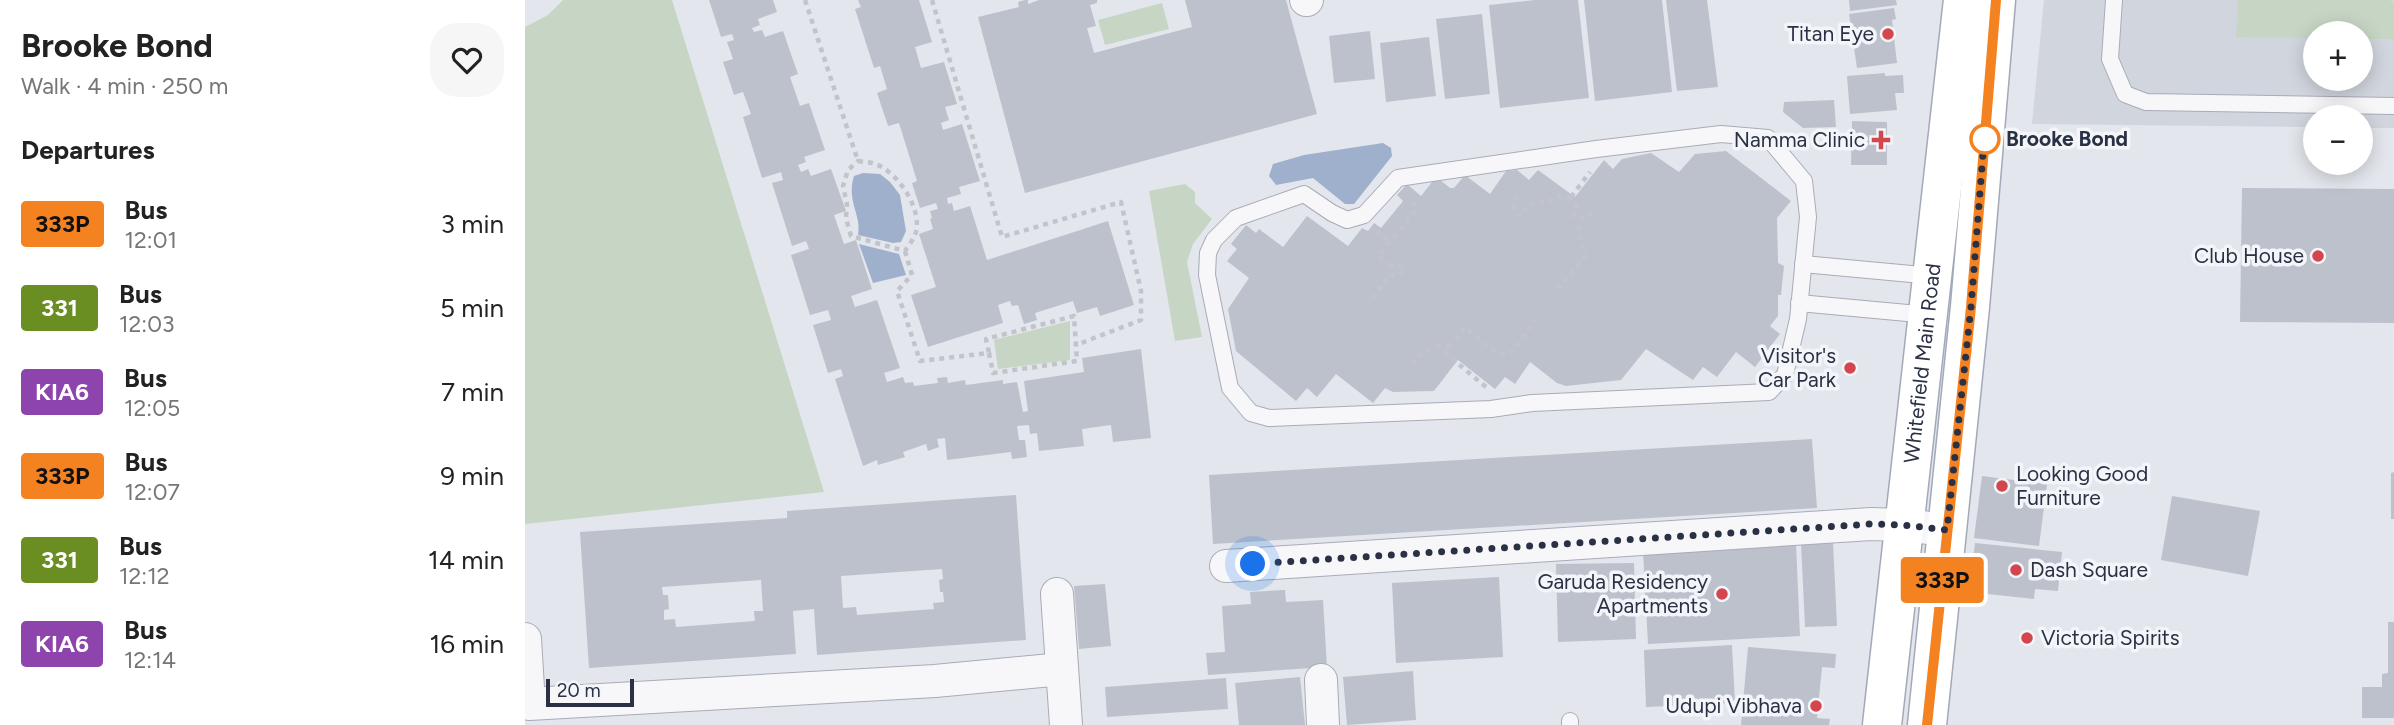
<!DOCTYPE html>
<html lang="en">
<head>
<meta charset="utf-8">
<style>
	:root { --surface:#fff; --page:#f6f6f6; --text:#222; --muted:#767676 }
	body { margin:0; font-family:Figtree,sans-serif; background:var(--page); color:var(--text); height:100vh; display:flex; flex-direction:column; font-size:26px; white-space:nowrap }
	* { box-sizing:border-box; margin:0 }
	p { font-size:23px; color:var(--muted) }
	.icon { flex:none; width:38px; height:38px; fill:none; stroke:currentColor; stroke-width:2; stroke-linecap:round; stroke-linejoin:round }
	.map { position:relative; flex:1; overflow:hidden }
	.panel { display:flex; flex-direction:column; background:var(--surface); width:525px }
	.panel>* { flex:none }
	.badge { padding:0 14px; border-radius:5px; font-size:24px; line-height:46px }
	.tools { position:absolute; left:1778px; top:21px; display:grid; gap:14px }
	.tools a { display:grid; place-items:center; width:70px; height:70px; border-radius:50%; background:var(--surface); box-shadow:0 4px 18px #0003; font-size:35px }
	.scale { position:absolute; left:21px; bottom:18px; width:88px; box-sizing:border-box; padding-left:7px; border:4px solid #2a3145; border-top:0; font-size:19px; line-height:24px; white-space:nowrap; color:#2a3145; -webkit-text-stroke:5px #f3f5f9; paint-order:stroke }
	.you { position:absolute; width:35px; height:35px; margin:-18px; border:5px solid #fff; border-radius:50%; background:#1a73e8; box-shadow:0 0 0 10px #1a73e833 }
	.map>.badge { position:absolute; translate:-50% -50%; box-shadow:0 0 0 4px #fff }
	h2 { padding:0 21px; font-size:26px; line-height:63px }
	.round { display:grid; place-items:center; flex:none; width:74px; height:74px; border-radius:28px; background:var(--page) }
	.headline { display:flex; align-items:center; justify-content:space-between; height:119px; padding:0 21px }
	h1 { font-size:33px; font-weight:700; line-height:52px }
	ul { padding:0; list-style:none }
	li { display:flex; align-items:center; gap:21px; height:84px; padding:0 21px }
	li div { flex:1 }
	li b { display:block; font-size:26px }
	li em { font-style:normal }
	li .badge { min-width:77px; font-weight:700; text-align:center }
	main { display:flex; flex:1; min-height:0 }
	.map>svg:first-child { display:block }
</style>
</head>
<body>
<main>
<section class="panel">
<div class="headline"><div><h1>Brooke Bond</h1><p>Walk · 4 min · 250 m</p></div><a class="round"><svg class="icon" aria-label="heart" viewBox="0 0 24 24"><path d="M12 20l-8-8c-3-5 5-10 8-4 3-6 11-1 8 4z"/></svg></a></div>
<h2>Departures</h2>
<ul>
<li><span class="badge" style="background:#f58220;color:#111">333P</span><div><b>Bus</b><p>12:01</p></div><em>3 min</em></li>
<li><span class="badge" style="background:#6b8e23;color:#fff">331</span><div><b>Bus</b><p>12:03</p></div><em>5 min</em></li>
<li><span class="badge" style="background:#8e44ad;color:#fff">KIA6</span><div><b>Bus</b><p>12:05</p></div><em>7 min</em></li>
<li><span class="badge" style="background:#f58220;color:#111">333P</span><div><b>Bus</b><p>12:07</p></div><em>9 min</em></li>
<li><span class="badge" style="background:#6b8e23;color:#fff">331</span><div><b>Bus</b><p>12:12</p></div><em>14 min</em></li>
<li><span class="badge" style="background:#8e44ad;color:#fff">KIA6</span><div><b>Bus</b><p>12:14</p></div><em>16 min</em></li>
</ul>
</section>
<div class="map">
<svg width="1869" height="725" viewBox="0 0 1869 725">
	<rect width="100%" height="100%" fill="#e3e6ec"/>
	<!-- built -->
	<path fill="#d1d5de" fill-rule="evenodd" d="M1519 0H1869V128H1836V117H1790V127L1507 124ZM1790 33H1836V79H1790Z"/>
	<!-- green -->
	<g fill="#c7d6c4">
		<path d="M38 0H147L299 492 0 524V27L23 15Z"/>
		<path d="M1713 0H1864L1869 3V39H1836V33H1790V38L1711 37Z"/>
		<path d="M637 3 644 29 580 45 573 20Z"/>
		<path d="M660 184 670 192V203L687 219 668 244 662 262 677 337 650 341 624 191Z"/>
		<path d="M545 321V360L473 369 469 340Z"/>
	</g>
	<!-- water -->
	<g fill="#9eb0cc">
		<path d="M858 143 866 148 867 156 829 204H820L788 178 751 185 744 176 748 164 779 155Z"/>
		<path d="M338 173 355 174 365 182 375 195 381 231 376 242 368 243 333 235C337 215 321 201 329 176Z"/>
		<path d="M334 244 374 254 381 275 348 283Z"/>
	</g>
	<!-- building -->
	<g fill="#bdc1cc" fill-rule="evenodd">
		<path d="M184 0H248L252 12 233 19 235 25 227 28 229 32 237 30 240 37 258 31 273 74 265 77 275 106 284 103 300 150 279 157 281 162 273 165 276 172 283 169 286 176 306 169 321 211 309 215 319 244 331 240 347 289 326 296 330 307 352 300 375 368 359 373 362 382 378 377 380 383 388 382 389 386 413 383 412 378 422 377 423 383 440 380 441 385 478 380V384L492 382 498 412 503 411 499 381 559 372 557 358 616 349 626 438 588 442 586 425 557 429 559 446 514 451 512 433 505 434 504 425 492 426 494 440H500L502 457 487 459 486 452 422 460 420 438 412 439 414 447 403 451 401 444 378 452 380 457 353 465 352 460 338 466 310 379 318 376 316 369 303 373 288 325 306 320 303 310 285 315 266 255 284 249 281 241 267 246 247 183 258 180 256 172 237 178 218 117 226 114 218 92 209 95 198 62 208 59 202 42 209 40 207 34 196 37Z"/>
		<path d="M333 0H394L407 42 390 47 396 68 419 62 432 104 420 107 424 120 416 123 418 130 437 124 455 181 434 187 436 194 422 198 423 204 427 203 429 211 445 206 462 260 583 221 609 305 575 316 572 307 552 313 548 301 510 313 512 320 499 324 493 305 487 306 485 301 473 305 478 323 403 347 386 295 411 287 394 234 408 229 405 219 407 218 405 211 413 209 411 203 395 208 387 183 392 181 374 123 363 126 352 93 362 89 355 66 349 68 330 9 336 7Z"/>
		<path d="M500 0H503V4L514 0H572V3L565 5 571 26 562 28 569 53 667 27 660 0H761L792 114 500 193 453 17 494 7 493 2Z"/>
		<path d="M1010 0H1053L1064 98 975 108 964 5Z"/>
		<path d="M1059 0H1137L1147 92 1070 101Z"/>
		<path d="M1141 0H1182L1193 87 1152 91Z"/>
		<path d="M1324 0H1371L1372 5 1325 11Z"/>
		<path d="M1369 8 1371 19 1367 20 1372 63 1332 68 1324 14Z"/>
		<path d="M957 14 965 94 920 99 911 19Z"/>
		<path d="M845 31 850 79 809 83 804 36Z"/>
		<path d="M904 37 911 96 861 102 855 43Z"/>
		<path d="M1360 73V76L1378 75 1379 93H1370L1372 110 1325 114 1322 76Z"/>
		<path d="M1309 100 1311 127 1278 128 1258 112 1259 102Z"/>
		<path d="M1327 121 1362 122V165H1326Z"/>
		<path d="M1201 151 1266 201 1252 218 1253 263 1259 266 1256 295H1253V316L1245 326 1255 334 1230 367 1211 352 1192 377 1178 367 1168 380 1121 349 1096 380 1041 386 1032 383 1005 362 990 384 980 377 970 389 933 360 909 391 868 392 860 388 848 403 811 374 792 397 782 388 771 401 711 351 703 309 724 278 702 261 712 249 706 244 721 225 731 233 734 229 758 247 782 216 823 246 837 228 843 231 849 223 856 228 878 201 872 195 882 184 896 196 907 182 915 180 925 188H929L940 175 965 194 981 171 992 170 1004 180 1013 170 1050 197 1079 160 1088 169 1097 159 1126 153 1154 172 1170 154Z"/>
		<path d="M1717 188 1869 189V323L1715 322Z"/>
		<path d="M1287 439 1292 508 688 544 684 475Z"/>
		<path d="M1869 472V519H1866V473Z"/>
		<path d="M1457 476 1522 484 1514 546 1449 538Z"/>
		<path d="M491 495 501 640 292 655 289 609 268 611 271 654 64 668 55 532 262 518V511ZM417 569 418 579 414 580 415 592H418L419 602 408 603 409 609 332 615 331 607 318 608 316 576ZM236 580 238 611H229L230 621 151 627 150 619 139 620V610L144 609 143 595H138L137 587Z"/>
		<path d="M1647 496 1735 511 1723 576 1636 560Z"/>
		<path d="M1308 542 1312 626 1280 627 1276 543Z"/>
		<path d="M1450 543 1537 552 1533 591 1510 589 1509 599 1444 592Z"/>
		<path d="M1271 544 1275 636 1123 644 1118 552Z"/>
		<path d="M1109 563 1111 639 1033 642 1031 564Z"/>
		<path d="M974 577 978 657 871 663 867 583Z"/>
		<path d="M580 584 586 646 554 649 549 586Z"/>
		<path d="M760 590 761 602 798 600 802 667 683 675 681 653 700 652 697 606 726 604 725 592Z"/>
		<path d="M1863 622H1869V718H1837V687H1857V674L1863 673Z"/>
		<path d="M1207 645 1210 703 1121 707 1119 650Z"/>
		<path d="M1223 647 1311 654 1310 668 1297 667 1292 718 1305 719 1304 725H1216Z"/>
		<path d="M888 671 891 720 822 725 818 677Z"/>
		<path d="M775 677 780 725H714L710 683Z"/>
		<path d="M701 678 703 709 582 717 580 687Z"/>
	</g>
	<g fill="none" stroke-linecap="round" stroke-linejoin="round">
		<!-- service casing -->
		<g stroke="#a8acb7" stroke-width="18">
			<g id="service">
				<path d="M1589 0 1585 59 1600 94 1621 102 1869 106"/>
				<path d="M1196 134 1243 138 1279 181 1283 217 1273 319 1260 375 1244 392 1007 403 966 409 744 418 726 413 705 388 682 275 683 253 689 240 711 218 779 194 807 213 822 220 839 215 873 178 1071 149Z"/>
				<path d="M1278 264 1408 276"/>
				<path d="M1274 303 1404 315"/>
				<path d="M1045 721V725"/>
			</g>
		</g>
		<!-- minor casing -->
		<g stroke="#a8acb7" stroke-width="34">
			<g id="minor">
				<path d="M781 0H782"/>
				<path d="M701 566 1346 524 1378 525 1422 530"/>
				<path d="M532 594 541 725"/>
				<path d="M0 639 4 704 410 681 537 669"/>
				<path d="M796 680 798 725"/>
			</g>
		</g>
		<!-- primary casing -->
		<g stroke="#a2a9b8" stroke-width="41">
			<g id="primary">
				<path id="s1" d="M1357 725 1438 0"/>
				<path d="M1402 725 1445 307 1471 0"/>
			</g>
		</g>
		<!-- path -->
		<g stroke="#c2c4cb" stroke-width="4.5" stroke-dasharray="5 5" stroke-linecap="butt">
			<path d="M280 0 333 161"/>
			<path d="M407 0 477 237 596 202 616 291V320L551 345"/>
			<path d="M333 161C339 162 345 162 350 164 372 171 397 208 391 232 389 239 384 245 380 251L326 236 321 218 322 204 318 186 323 170Z"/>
			<path d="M991 195 988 206 993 215H997L1003 204 1010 205 1021 200 1025 201 1028 198C1040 196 1046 195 1052 207L1049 216 1055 220"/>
			<path d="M1046 197 1065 172"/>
			<path d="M852 231 865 242"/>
			<path d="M380 251 387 275 372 291 395 361 464 353 468 373 552 361 549 316 461 339 464 353"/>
			<circle cx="871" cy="270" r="6"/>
			<path d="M866 266 853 256 891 211 890 205 883 201"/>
			<path d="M1032 289 1060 257C1060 242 1047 227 1059 216L1069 214"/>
			<path d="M847 298 866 274"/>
			<path d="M888 365C894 351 909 345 924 346"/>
			<path d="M961 387 920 353 940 327 966 349 980 355 988 351 1010 319"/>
		</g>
		<!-- service -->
		<use href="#service" stroke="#f7f7fa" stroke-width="16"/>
		<!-- minor -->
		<use href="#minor" stroke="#f7f7fa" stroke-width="32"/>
		<!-- primary -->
		<use href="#primary" stroke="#fff" stroke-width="38"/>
	</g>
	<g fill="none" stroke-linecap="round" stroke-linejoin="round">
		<!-- line casing -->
		<g stroke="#fff" stroke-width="16">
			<path id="line" d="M1402 725 1446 307 1471 0"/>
		</g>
		<!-- line -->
		<use href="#line" stroke="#f58220" stroke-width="10"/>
		<!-- walk -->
		<path stroke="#2a3145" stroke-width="7" stroke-dasharray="0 12.6" d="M728 564 1346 524 1378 525 1422 530 1446 307 1460 128V139"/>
	</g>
	<!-- markers -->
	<g fill="#d3464e" stroke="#f3f5f9" stroke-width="2.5">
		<circle cx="1363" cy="34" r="7"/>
		<path d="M1352.5 129.5h7v7h7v7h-7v7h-7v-7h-7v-7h7z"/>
		<circle cx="1793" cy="256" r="7"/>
		<circle cx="1325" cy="368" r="7"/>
		<circle cx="1477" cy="486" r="7"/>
		<circle cx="1491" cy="570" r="7"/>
		<circle cx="1197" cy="594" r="7"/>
		<circle cx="1502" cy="638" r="7"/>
		<circle cx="1291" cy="706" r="7"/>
	</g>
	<circle fill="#fff" stroke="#f58220" stroke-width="3.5" cx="1460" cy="139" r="14"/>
	<g text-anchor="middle" stroke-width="7" stroke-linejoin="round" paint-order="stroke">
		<!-- poi labels -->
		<g font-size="21" fill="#2a3145" stroke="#f3f5f9" text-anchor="end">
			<text x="1349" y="41">Titan Eye</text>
			<text x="1340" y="147">Namma Clinic</text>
			<text x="1779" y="263">Club House</text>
			<text x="1311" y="363">Visitor's<tspan x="1311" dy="24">Car Park</tspan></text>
			<text x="1491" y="481" text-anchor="start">Looking Good<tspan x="1491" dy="24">Furniture</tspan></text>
			<text x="1505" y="577" text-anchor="start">Dash Square</text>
			<text x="1183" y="589">Garuda Residency<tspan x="1183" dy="24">Apartments</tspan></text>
			<text x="1516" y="645" text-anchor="start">Victoria Spirits</text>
			<text x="1277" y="713">Udupi Vibhava</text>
		</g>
		<!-- stop labels -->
		<g font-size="21" font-weight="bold" fill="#2a3145" stroke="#f3f5f9" text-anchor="start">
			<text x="1481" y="146">Brooke Bond</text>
		</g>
		<!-- street labels -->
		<g font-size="21" fill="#2a3145" stroke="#f3f5f9">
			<text dy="7" stroke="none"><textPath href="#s1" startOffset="364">Whitefield Main Road</textPath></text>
		</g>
	</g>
</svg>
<div class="tools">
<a>+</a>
<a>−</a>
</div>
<div class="scale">20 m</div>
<div class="you" style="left:728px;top:564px"></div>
<b class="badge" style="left:1417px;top:580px;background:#f58220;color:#111">333P</b>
</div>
</main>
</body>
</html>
